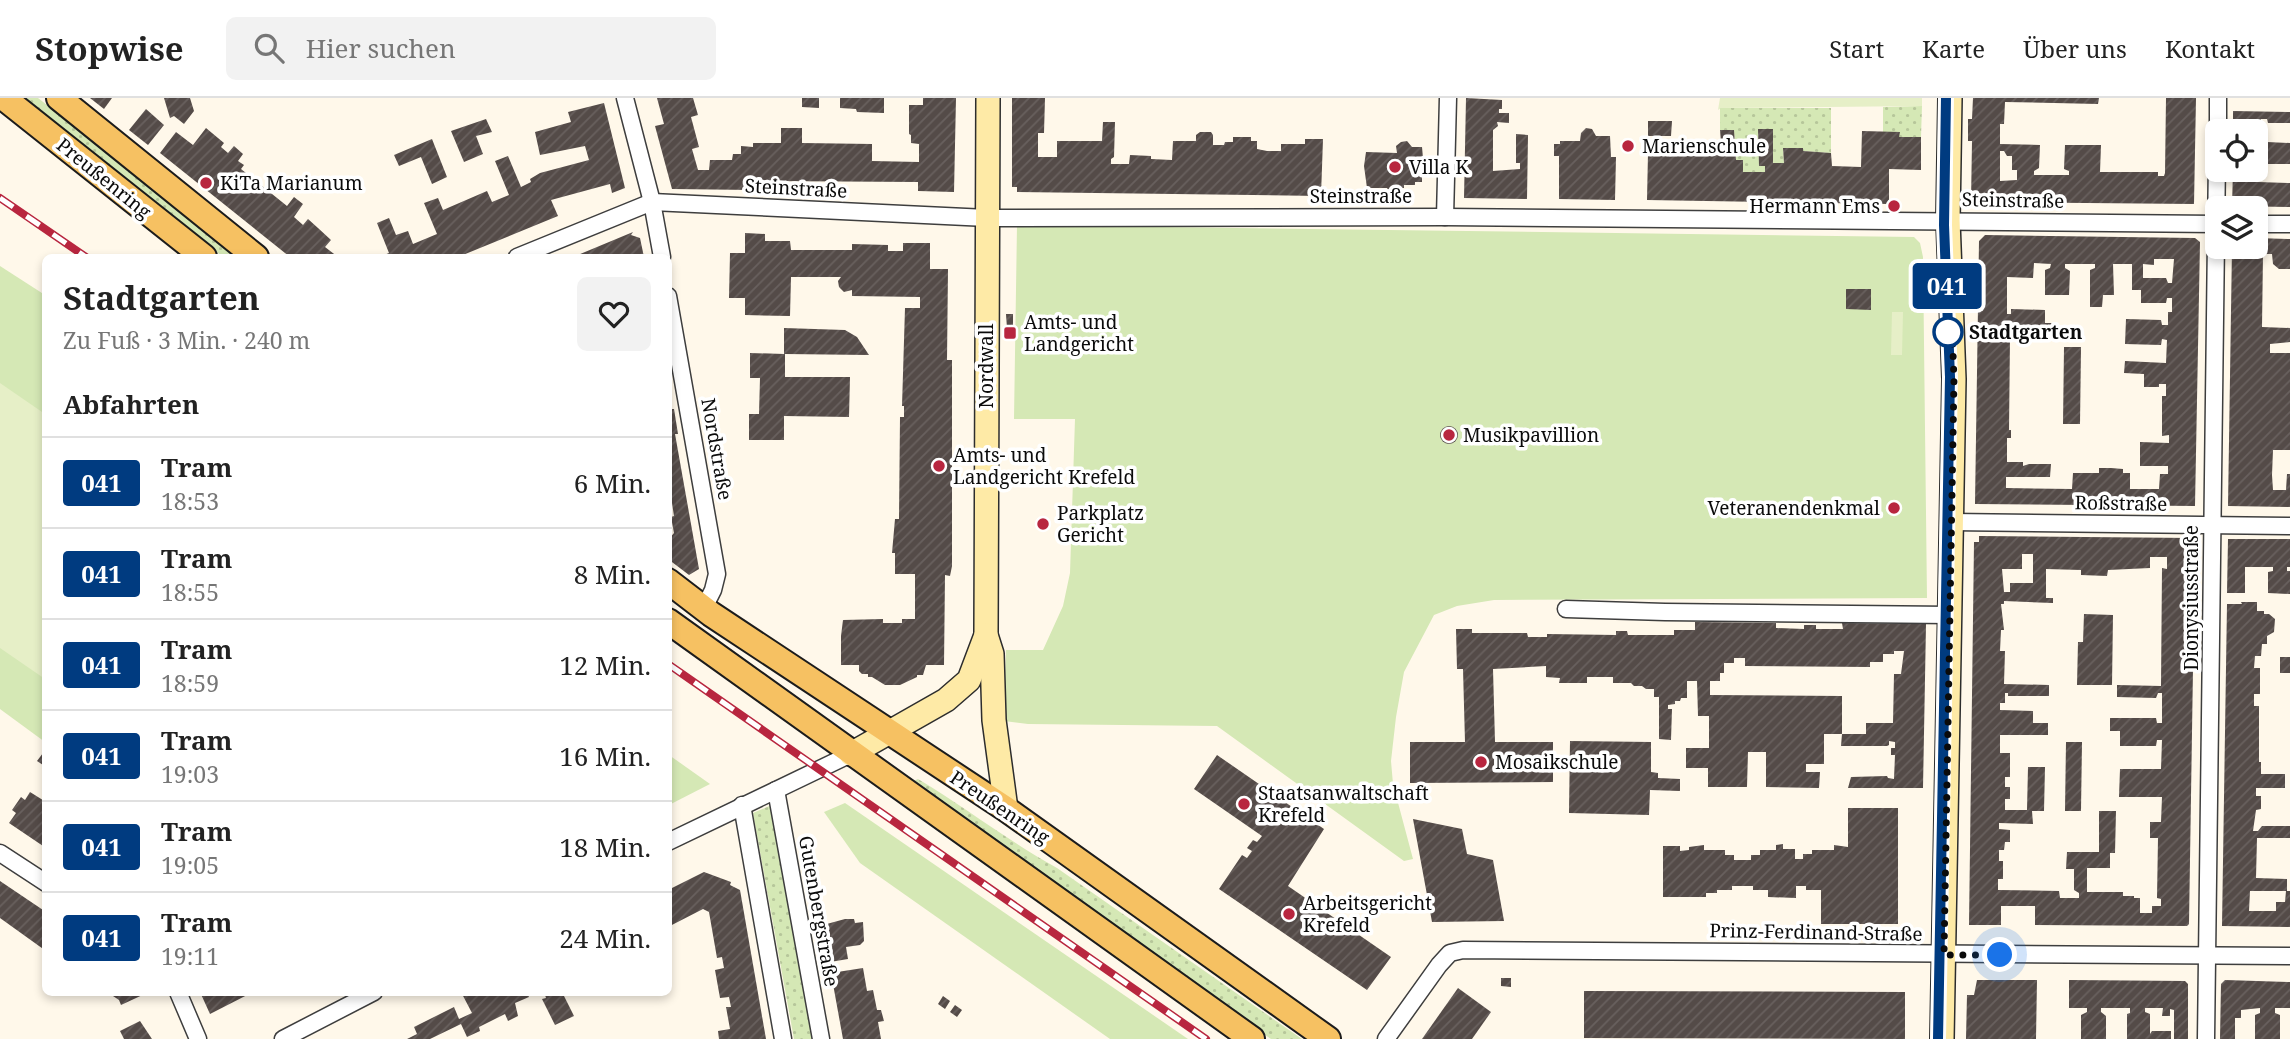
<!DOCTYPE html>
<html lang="de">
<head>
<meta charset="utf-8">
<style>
	:root { --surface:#fff; --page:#f2f2f2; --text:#222; --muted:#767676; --line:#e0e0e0 }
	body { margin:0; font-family:"Noto Serif",serif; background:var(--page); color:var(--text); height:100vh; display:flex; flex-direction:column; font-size:26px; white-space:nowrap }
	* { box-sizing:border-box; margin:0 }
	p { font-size:23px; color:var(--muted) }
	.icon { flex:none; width:38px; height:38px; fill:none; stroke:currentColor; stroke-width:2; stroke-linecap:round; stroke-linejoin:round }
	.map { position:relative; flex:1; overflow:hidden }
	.sheet { position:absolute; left:42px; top:156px; width:630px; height:742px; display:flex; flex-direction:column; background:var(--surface); border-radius:10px; box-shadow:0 4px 10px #0003 }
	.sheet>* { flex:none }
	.badge { padding:0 14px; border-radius:5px; font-size:24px; line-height:46px }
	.fabs { position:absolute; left:2205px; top:21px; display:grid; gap:14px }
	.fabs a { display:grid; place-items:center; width:63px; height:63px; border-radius:10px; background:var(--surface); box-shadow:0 4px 10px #0003; font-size:35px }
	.you { position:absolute; width:35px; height:35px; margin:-18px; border:5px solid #fff; border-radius:50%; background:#1a73e8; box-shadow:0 0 0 10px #1a73e833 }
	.map>.badge { position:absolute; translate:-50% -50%; box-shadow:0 0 0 4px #fff }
	h2 { padding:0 21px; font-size:26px; line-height:63px }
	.round { display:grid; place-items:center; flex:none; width:74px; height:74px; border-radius:10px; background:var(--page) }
	.summary { display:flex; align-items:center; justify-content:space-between; height:119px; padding:0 21px }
	h1 { font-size:33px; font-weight:700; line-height:52px }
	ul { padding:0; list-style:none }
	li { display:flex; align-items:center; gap:21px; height:91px; padding:0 21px; border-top:2px solid var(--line) }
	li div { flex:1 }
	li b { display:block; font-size:26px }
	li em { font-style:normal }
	li .badge { min-width:77px; font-weight:700; text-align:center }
	header { display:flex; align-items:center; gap:42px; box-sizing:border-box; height:98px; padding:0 35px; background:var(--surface); border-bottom:2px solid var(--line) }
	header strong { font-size:33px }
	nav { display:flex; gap:38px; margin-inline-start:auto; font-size:24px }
	.search { width:490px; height:63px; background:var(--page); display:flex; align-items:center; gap:18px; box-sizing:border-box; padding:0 24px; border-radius:10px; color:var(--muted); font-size:26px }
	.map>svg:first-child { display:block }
</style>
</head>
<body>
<header>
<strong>Stopwise</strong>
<div class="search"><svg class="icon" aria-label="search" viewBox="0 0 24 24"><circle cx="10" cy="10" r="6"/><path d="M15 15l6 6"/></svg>Hier suchen</div>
<nav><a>Start</a><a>Karte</a><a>Über uns</a><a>Kontakt</a></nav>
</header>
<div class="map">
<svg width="2290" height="941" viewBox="0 0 2290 941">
	<defs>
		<pattern id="grass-dots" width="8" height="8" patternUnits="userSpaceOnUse" patternTransform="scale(1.75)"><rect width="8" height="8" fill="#d5e8b5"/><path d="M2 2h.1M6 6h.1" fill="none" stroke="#b6c69a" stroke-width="1.8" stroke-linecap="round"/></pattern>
		<pattern id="building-hatch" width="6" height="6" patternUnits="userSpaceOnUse" patternTransform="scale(1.75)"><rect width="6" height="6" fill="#544b48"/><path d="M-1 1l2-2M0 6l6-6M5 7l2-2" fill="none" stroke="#68605e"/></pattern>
	</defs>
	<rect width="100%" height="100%" fill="#fff8ea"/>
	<!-- grass -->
	<g fill="url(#grass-dots)">
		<path d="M24 0H38L242 159H223Z"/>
		<path d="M1922 8 1921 39H1899V34H1883V9Z"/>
		<path d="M1720 10H1831V55L1803 53V50L1783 51 1784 65H1773L1758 32 1759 68H1765V74H1743V62H1736L1734 33 1720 32Z"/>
		<path d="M918 681C965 709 1008 743 1057 770L1302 941H1271L1026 773 909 685Z"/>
		<path d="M774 706 816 941H794L753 715Z"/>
	</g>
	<!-- park -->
	<g fill="#d5e8b5">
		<path d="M1017 127 1914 139 1920 145 1923 159 1927 500 1494 502 1457 508 1434 517 1404 574 1396 619 1391 663 1393 686 1413 761 1404 763 1217 628 1028 626 1004 623 1006 552H1043L1063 508 1070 475 1075 321H1014Z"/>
		<path d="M0 168 45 197V644L0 611Z"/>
		<path d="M669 657 710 686 669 707Z"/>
		<path d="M845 705 1188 941H1110L860 765 824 714Z"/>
	</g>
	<!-- pitch -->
	<g fill="#e6efc7">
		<path d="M1720 0H1922V8L1721 10 1718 12Z"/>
		<path d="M1892 214H1903L1902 257H1891Z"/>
		<path d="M0 285 45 316V581L0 550Z"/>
	</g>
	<!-- building -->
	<g fill="url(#building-hatch)" fill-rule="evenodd">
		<path d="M90 0H112L104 11Z"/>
		<path d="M164 0H190L194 13 184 26 174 18 170 20Z"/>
		<path d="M657 0H693L698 17 691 19 699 49 692 51 698 72H709L710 62H732L733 56H741V48L753 49V45H781V30H802V45L872 46V63L919 64V46L911 45V37L909 36V7H923V0H956L954 94 918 93V84L753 83 752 92 672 91 655 28 664 26Z"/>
		<path d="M802 0H819V10L802 9Z"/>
		<path d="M840 0H884V15L857 14 856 11 840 10Z"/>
		<path d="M1012 0H1045L1044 35H1038V59H1057V43H1102L1103 24H1115L1114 59 1111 61V66H1129L1130 57 1151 58V61L1172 62 1173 43H1196V37L1200 34H1211L1213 37V47H1224L1225 44H1233V39H1251V43H1257V51L1267 53H1281V46H1305V41H1323L1321 98 1017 94V89H1012Z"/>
		<path d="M1466 0 1502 2V11H1499V15H1509V25L1497 24 1498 28 1493 32V73L1520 71V65H1516V36L1528 37 1527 101 1464 100Z"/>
		<path d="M1973 0H2099L2098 6 2005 4 2004 26H2000V46L2040 47 2039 70 2034 73V77H2069V73L2064 71 2065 47H2101L2100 74H2158V78H2164L2165 75 2166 0H2196L2194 106 1971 104 1972 43H1968V21H1972ZM2000 53H2004L2007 58H2012V72H2017V82L2000 83Z"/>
		<path d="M604 5 625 90 612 95 610 86 551 102 558 118 458 159H379L389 155 377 125 389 120 396 137 408 133 413 146 437 136 424 105 438 100 443 112 487 93 492 104 509 97 495 63 508 58 521 89 531 84 530 81 540 75 589 62 585 48 540 57 535 34 571 24 568 14Z"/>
		<path d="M146 11 164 27 148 47 129 32Z"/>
		<path d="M2233 13 2290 14V25H2268L2267 21H2261V48L2267 44 2290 45V66H2266L2265 62H2261V75H2258V84L2290 85V109L2232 108 2233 72H2256V33H2233Z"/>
		<path d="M486 21 492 34 476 38 483 56 464 64 451 33Z"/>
		<path d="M1648 23H1672L1671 38H1648Z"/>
		<path d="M206 30 224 45 221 49 228 55 234 48 243 56 238 63 244 67 241 71 287 108 294 99 303 106 294 119 303 127 308 121 318 130 331 142 325 149 338 159H290L160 55 176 34 193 47Z"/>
		<path d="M1586 30 1592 31 1596 38H1610L1611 59H1616L1615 102 1559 101V58H1554V46H1560V43H1580L1581 35Z"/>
		<path d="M1758 31H1773V65H1784L1783 50H1803V53L1831 55 1832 68 1861 69 1862 33 1900 34 1899 39H1921V72L1889 71V106L1647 102 1648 55 1722 56 1720 32H1734L1736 62H1743V74H1765V68H1759Z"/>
		<path d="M432 41 447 79 432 86 421 59 399 68 394 57Z"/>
		<path d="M1407 43 1412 49H1422L1423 60 1426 63V68L1422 70V84H1415V87H1404V90H1398L1397 93H1389L1387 90H1367L1364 68 1366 54 1397 55 1396 48 1401 44Z"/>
		<path d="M633 134 631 137 640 140 644 159H573Z"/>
		<path d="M745 135 765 136V143H790L791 152H852V146L888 147V153H903V145H930V171H948L947 262H952V468L950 478 945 477 944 567H926L923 577H917V579L900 587H885L872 579H868V576H862L859 573V567H841V538L843 522 883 521V525H902V521H915V476H895V455H892L895 421H899L900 319H904V308H902L905 210H920V199L852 198V192L844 194 839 189 838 183 841 179H791L790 218 745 217V200H729L730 155H745Z"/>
		<path d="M1985 137 2195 140 2200 144 2195 408 1975 406 1979 143ZM2154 161H2174L2172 185H2168L2166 180H2143V166L2154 167ZM2034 165 2051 166 2050 170 2045 172V197H2069L2070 173 2065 170V166H2095V170L2090 172V209H2102L2103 197H2114L2113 166H2132V192H2141V205H2166L2167 200H2172V214H2168V227H2162L2161 222 2126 221 2125 246 2161 247 2162 241 2167 242 2166 265 2125 263 2124 275 2144 276V289H2159V286H2166V298H2162V338L2169 337V345L2140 344V368H2168V376H2160L2159 391H2130V375H2123V371L2111 370H2099V375H2073L2072 391 2006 390V379H2050L2051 366H2029L2023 368V364H2007V340H2011V332H2009L2010 239 2052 238V225H2045V212L2011 211V216H2007V179L2033 180Z"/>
		<path d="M2256 140 2290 141V171H2279L2273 166 2272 156H2263L2262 229 2290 230V244L2270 246V255H2290V352H2273L2272 377 2273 392H2286L2287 376H2290V409L2228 408 2232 149H2256Z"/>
		<path d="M1846 191H1871V212L1846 211Z"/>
		<path d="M1006 216H1013V231H1007Z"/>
		<path d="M784 230 845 232 857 239 869 257 785 256V279H850L849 319 784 318V342H749V316H759L760 280H750V255L784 256Z"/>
		<path d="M2064 249H2081L2080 326H2063Z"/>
		<path d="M668 306 671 311H674L678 336H675L699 471 689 477 668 461V442L674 435 671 419 674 418 672 405 668 406Z"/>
		<circle cx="1449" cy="337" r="9"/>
		<path d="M1979 438 2192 440 2195 443 2189 826 2187 828 2035 827V808H2001V827H1969L1974 444H1979ZM2022 456H2033V485H2010V494H2004L2002 471H2022ZM2150 459H2167V471L2162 470 2161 588 2117 587V599L2156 600 2158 595H2162V625H2157L2156 620H2110V633H2120V648H2156L2157 642H2162L2161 671H2120L2119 699H2162L2161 724H2150V740H2158L2157 800 2161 801V808H2152V815H2140V800H2134V798H2123V794H2087V770H2110V755H2115L2116 713H2099V754H2067L2066 771H2074V792L2079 795V800H2060L2059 793 1998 792V781H2003V763H1999V752H2004L2005 744H2010V732L1999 731V725L2033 726 2032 713H2044L2045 669H2028L2027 712H2005V701H2010V689H2005V679H2010V655H2000V637H2048V625H2033V613L2000 612V605H2005V595H2008V598H2049V587L2004 586 2005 553H2000L2001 532H2004L2001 506H2004V503L2053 505V500H2046V471L2081 472V477L2107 478 2108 472 2150 470Z"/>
		<path d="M2228 441H2290V469H2287V473H2290V496L2268 495V474L2273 473V469H2245V495H2227Z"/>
		<path d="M2241 504H2257V513H2264V516H2269L2275 521 2274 534 2267 538V546H2262L2261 558H2255L2254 570H2260V596H2254V608H2259V664H2261V676H2285V690H2256V698H2261V711L2256 712 2253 733H2258L2262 728H2290V740H2257L2256 780 2287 781V793H2290V829L2222 828 2227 506H2242ZM2250 793H2286L2285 804H2276V813H2249Z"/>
		<path d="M2084 516 2113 517 2112 587H2077L2078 544H2083Z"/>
		<path d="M1695 524 1776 525V530L1804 531V527H1816V531H1843L1842 525 1926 526 1923 690H1848L1851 679 1887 678 1888 680 1894 681 1895 657H1891V650H1895V644L1889 643V647L1887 648H1841L1842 636H1824V666H1806V674H1820L1819 690 1766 689V654H1748L1747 689H1708V670H1686V650H1709V618H1698L1697 583H1687V600H1681L1680 603H1675V606L1668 607V611H1672L1671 642 1659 641V599H1654V591H1646L1642 588H1634L1631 585H1613V579H1587V585H1559L1560 580 1546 579V568L1493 571 1495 644H1553V684L1410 685V644H1465L1463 571H1457L1456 531H1472V535H1527L1528 539H1547V536L1616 537V533H1627L1628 537H1674V532H1695ZM1894 553H1904L1901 576H1894L1893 625H1866V636H1842V598L1710 597V583H1720V575H1724V565H1734V560H1745V568L1870 569V564H1883V556H1894Z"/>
		<rect x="2280" y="559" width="10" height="16"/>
		<path d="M1570 643 1651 644V674L1658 675V680L1680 681V693L1650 692 1649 717 1569 715Z"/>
		<path d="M2066 644H2082L2081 713H2065Z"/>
		<path d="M46 651V669L37 663Z"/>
		<path d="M1217 657 1324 731 1288 788 1391 859 1367 892 1219 791 1242 757 1247 760 1252 753 1247 750 1253 742 1257 744 1262 738 1194 691Z"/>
		<path d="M30 694 46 704V750L9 725 16 715 12 712 21 699 25 702Z"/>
		<path d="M1848 710H1898V826H1821V792H1806V788H1796V800L1768 799V792H1753V788H1732V792H1717V795H1706V799H1663V748H1680V753L1689 752V749L1704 747V752H1725V757H1734V762H1751V757H1760V752H1776V747L1783 746V751H1795V761H1803V756H1812V752H1834V747L1848 749Z"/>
		<path d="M1413 721 1462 731 1467 756 1493 762 1504 823 1432 824Z"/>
		<path d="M704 774 731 784 730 787 740 792 766 941H719L718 933 730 931 726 909H731L729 899 720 900 715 872 724 870 722 859 717 860 709 814 703 811 668 829V792Z"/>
		<path d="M0 783 46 814V853L0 820Z"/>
		<path d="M845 821H854L855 825 863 824 864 843 860 847 846 849 848 861 830 864 823 827Z"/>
		<path d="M863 870 867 893 873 892 877 912H881L884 923 878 924 881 941H843L831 875Z"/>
		<path d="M1501 880H1511V889L1501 888Z"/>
		<path d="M1977 882H2037L2036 941H1966L1967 897H1974Z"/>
		<path d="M2069 882 2185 883 2188 886V941H2174V912L2170 911V918H2162L2163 910H2145V914L2150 916V936L2152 933H2171V941H2127V916L2130 915V910H2101V914L2106 918V941H2081V917L2087 914V910H2069Z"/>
		<path d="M2225 882 2290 884V910H2275V915L2280 917V941H2255V917L2260 915V910L2241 912V920H2235V941H2220L2221 886Z"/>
		<path d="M1458 890 1491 914 1472 941H1422Z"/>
		<path d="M1584 893 1905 894V941L1584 940Z"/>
		<path d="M107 894H149L121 907 119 902Z"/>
		<path d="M200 894H253L210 916Z"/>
		<path d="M461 894H527L529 899 515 905 518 918 508 923 505 916 479 929 480 933 467 939 461 926 430 941H407L417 936 414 929 454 909 459 921 472 915Z"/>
		<path d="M544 894H562L574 918 555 927 542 901 546 900Z"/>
		<path d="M943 898 950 903 945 911 938 906Z"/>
		<path d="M955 907 962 912 957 919 950 914Z"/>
		<path d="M140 923 152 941H124L120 933Z"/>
	</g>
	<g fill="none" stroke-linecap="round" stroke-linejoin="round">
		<!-- street casing -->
		<g stroke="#3e3e3e" stroke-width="19">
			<g id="street">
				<path d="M625 0 652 104 662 159"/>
				<path d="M2218 33V0"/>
				<path d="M1445 119 1448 0"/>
				<path d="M2256 126H2290"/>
				<path d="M517 159 652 104 987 120 1445 119 2217 126"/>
				<path d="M668 198 717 476 713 492 704 510"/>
				<path d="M1951 424 2290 428"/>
				<path d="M1566 511 1665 514 1950 517"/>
				<path d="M776 692 821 941"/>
				<path d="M742 707 783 941"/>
				<path d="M668 744 851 656"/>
				<path d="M0 755 46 785"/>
				<path d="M178 894 198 941"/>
				<path d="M283 941 374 894"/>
				<path d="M1386 941 1439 867 1450 855 1463 852 2290 858"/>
				<path d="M2206 941 2217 60"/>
			</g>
		</g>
		<!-- secondary casing -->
		<g stroke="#2d2d2d" stroke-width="26">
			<g id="secondary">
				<path d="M988 0 986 537 992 556 994 622 1006 711"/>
				<path d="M851 656 946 602 969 582 986 537"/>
				<path d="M1942 941 1954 281 1948 122 1950 0"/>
			</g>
		</g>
		<!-- primary casing -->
		<g stroke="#1c1c1c" stroke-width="28">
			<g id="primary">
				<path d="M4 0 204 159"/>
				<path d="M59 0 256 159"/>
				<path d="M668 483 711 516 1006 711 1328 941"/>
				<path d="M668 523 1252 941"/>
			</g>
		</g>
		<!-- street -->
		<use href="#street" stroke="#fff" stroke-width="16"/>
		<!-- secondary -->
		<use href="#secondary" stroke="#feeaa6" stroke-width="23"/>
		<!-- primary -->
		<use href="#primary" stroke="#f6c162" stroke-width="24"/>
		<!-- tram -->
		<path stroke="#b8263f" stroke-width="2" d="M1938 941 1950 280 1944 127 1946 0"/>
		<!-- rail casing -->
		<g stroke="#b8263f" stroke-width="8">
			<g id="rail">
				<path d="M0 100 86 159"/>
				<path d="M668 566 1206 941"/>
			</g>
		</g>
		<!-- rail -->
		<use href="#rail" stroke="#fff" stroke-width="5" stroke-dasharray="16" stroke-linecap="butt"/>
	</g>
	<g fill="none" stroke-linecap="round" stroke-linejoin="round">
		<!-- line casing -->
		<g stroke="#fff" stroke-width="16">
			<path id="line" d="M1938 941 1950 279 1944 127 1946 0"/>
		</g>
		<!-- line -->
		<use href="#line" stroke="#003b80" stroke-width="10"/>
		<!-- walk -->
		<path stroke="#0b0b0b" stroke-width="7" stroke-dasharray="0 12.6" d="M1948 234 1952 228 1954 281 1944 857H2000"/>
	</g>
	<!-- markers -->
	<g fill="#b8263f" stroke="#fff" stroke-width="2.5">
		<circle cx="1628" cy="48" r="7"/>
		<circle cx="1395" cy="69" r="7"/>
		<circle cx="206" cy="85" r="7"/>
		<circle cx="1894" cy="108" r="7"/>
		<rect x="1003" y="228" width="14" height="14" rx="3.5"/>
		<circle cx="1449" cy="337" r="7"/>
		<circle cx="939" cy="368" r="7"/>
		<circle cx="1894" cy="410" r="7"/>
		<circle cx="1043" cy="426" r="7"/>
		<circle cx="1481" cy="664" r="7"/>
		<circle cx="1244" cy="706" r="7"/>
		<circle cx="1289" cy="816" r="7"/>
	</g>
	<circle fill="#fff" stroke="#003b80" stroke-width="3.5" cx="1948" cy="234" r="14"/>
	<g text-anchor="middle" stroke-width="7" stroke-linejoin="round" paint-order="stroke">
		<!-- poi labels -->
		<g font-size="19" fill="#0b0b0b" stroke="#fff" text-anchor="start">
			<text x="1642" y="55">Marienschule</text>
			<text x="1409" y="76">Villa K</text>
			<text x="220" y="92">KiTa Marianum</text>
			<text x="1880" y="115" text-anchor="end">Hermann Ems</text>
			<text x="1024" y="231">Amts- und<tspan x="1024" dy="22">Landgericht</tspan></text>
			<text x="1463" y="344">Musikpavillion</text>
			<text x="953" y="364">Amts- und<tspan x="953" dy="22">Landgericht Krefeld</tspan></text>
			<text x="1880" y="417" text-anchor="end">Veteranendenkmal</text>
			<text x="1057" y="422">Parkplatz<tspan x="1057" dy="22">Gericht</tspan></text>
			<text x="1495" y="671">Mosaikschule</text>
			<text x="1258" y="702">Staatsanwaltschaft<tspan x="1258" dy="22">Krefeld</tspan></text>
			<text x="1303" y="812">Arbeitsgericht<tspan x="1303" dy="22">Krefeld</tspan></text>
		</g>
		<!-- street labels -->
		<g font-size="19" fill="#0b0b0b" stroke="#fff">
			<text transform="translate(104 80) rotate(39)" y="7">Preußenring</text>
			<text transform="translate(796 90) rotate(3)" y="7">Steinstraße</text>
			<text x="1361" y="105">Steinstraße</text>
			<text transform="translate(2013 102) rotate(1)" y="7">Steinstraße</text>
			<text transform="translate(986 268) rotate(-90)" y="7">Nordwall</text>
			<text transform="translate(717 351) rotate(80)" y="7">Nordstraße</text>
			<text transform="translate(2121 405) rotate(1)" y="7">Roßstraße</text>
			<text transform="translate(2191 500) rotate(-90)" y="7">Dionysiusstraße</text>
			<text transform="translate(1000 709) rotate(34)" y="7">Preußenring</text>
			<text transform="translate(819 813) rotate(80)" y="7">Gutenbergstraße</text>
			<text transform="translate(1816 834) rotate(1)" y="7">Prinz-Ferdinand-Straße</text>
		</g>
		<!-- stop labels -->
		<g font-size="19" font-weight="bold" fill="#0b0b0b" stroke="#fff" text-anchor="start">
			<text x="1969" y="241">Stadtgarten</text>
		</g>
	</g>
</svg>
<div class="fabs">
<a><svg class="icon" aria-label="locate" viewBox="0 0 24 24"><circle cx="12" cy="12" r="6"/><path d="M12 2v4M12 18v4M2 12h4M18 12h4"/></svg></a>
<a><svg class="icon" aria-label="layers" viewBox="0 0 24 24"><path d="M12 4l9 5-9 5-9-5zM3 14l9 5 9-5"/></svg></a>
</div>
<div class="you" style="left:2000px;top:857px"></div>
<b class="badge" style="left:1947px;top:188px;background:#003b80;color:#fff">041</b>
<section class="sheet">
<div class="summary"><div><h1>Stadtgarten</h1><p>Zu Fuß · 3 Min. · 240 m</p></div><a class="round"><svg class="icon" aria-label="heart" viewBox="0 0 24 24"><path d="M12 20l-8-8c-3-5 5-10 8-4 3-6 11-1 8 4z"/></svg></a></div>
<h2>Abfahrten</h2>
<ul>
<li><span class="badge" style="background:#003b80;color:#fff">041</span><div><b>Tram</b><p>18:53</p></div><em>6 Min.</em></li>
<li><span class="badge" style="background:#003b80;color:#fff">041</span><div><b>Tram</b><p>18:55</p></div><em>8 Min.</em></li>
<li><span class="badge" style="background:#003b80;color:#fff">041</span><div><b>Tram</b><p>18:59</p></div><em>12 Min.</em></li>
<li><span class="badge" style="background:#003b80;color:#fff">041</span><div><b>Tram</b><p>19:03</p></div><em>16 Min.</em></li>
<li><span class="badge" style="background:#003b80;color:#fff">041</span><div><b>Tram</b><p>19:05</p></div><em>18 Min.</em></li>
<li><span class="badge" style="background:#003b80;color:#fff">041</span><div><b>Tram</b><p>19:11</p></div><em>24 Min.</em></li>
</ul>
</section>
</div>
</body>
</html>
